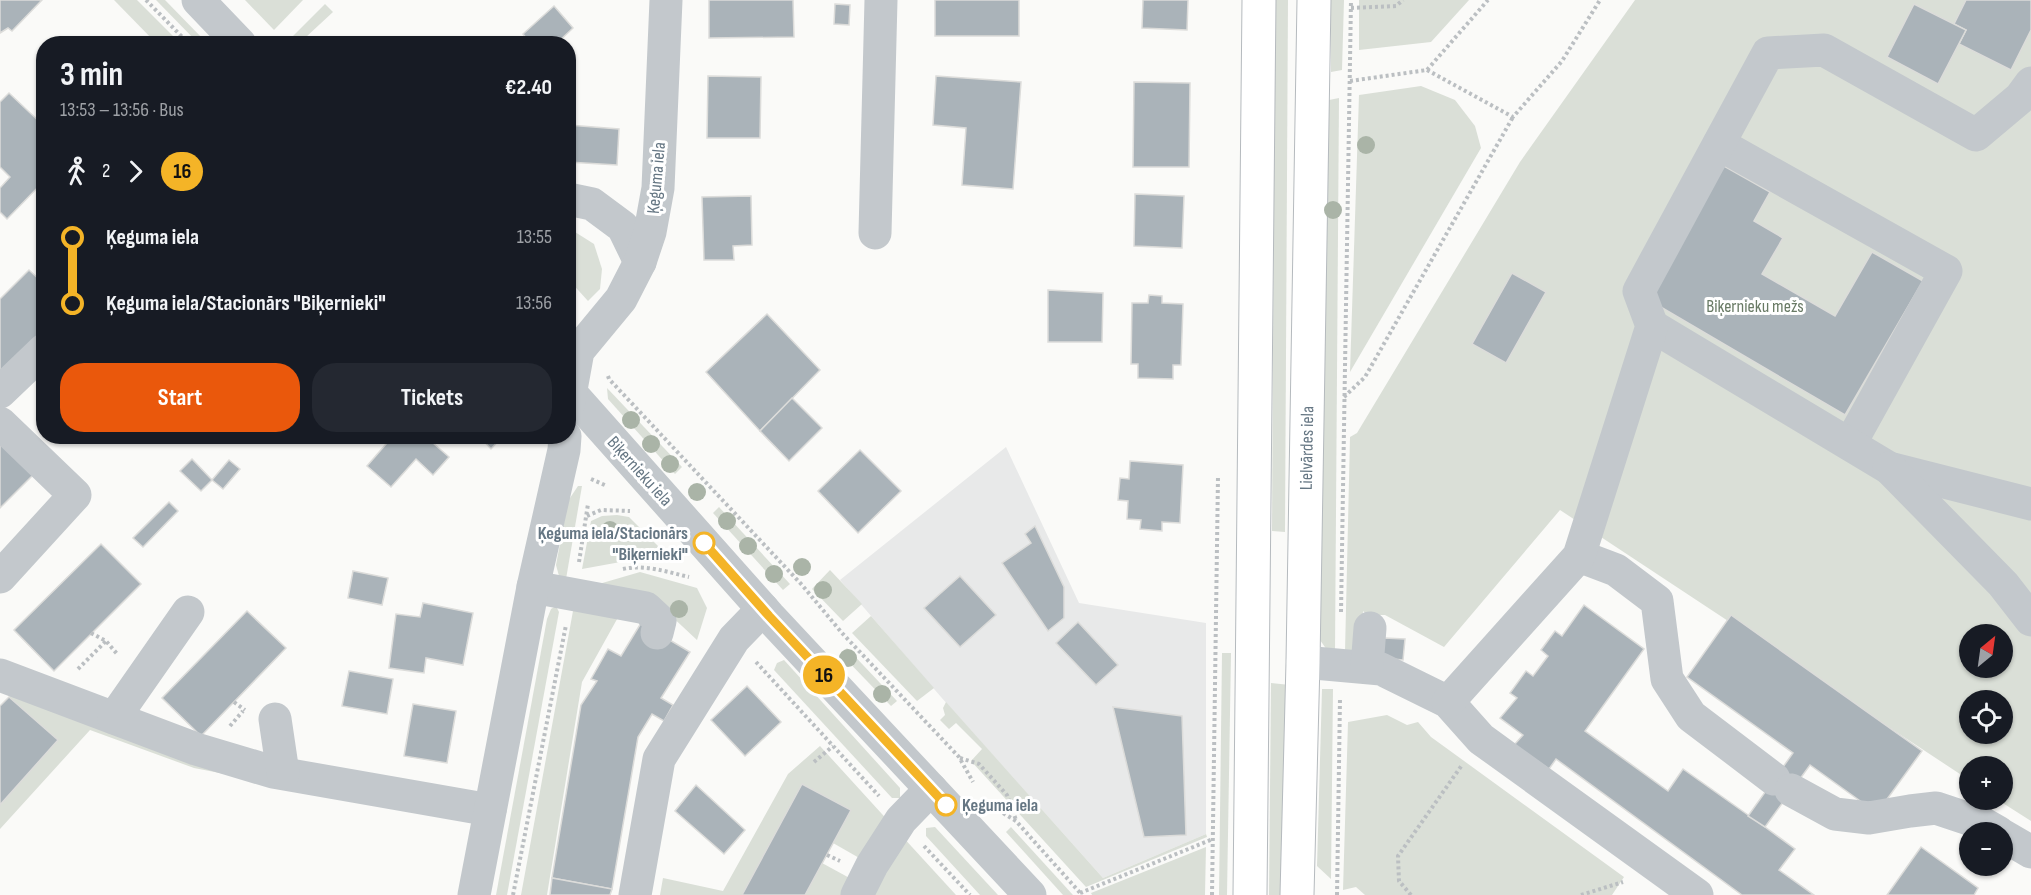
<!DOCTYPE html>
<html lang="en">
<head>
<meta charset="utf-8">
<style>
	:root { --surface:#171b24; --page:#242831; --text:#f1f3f6; --muted:#9ea1a6; --accent:#ea580c }
	body { margin:0; font-family:"Sofia Sans Condensed",sans-serif; background:var(--page); color:var(--text); height:100vh; display:flex; flex-direction:column; font-size:22px; white-space:nowrap }
	* { box-sizing:border-box; margin:0 }
	p { font-size:20px; color:var(--muted) }
	.icon { flex:none; width:33px; height:33px; fill:none; stroke:currentColor; stroke-width:2; stroke-linecap:round; stroke-linejoin:round }
	.map { position:relative; flex:1; overflow:hidden }
	.side { position:absolute; left:36px; top:36px; width:540px; height:408px; display:flex; flex-direction:column; background:var(--surface); border-radius:24px; box-shadow:0 2px 4px #0004 }
	.side>* { flex:none }
	.badge { padding:0 12px; border-radius:20px; font-size:21px; line-height:39px }
	.needle { width:39px; rotate:29deg }
	.tools { position:absolute; left:1959px; top:624px; display:grid; gap:12px }
	.tools a { display:grid; place-items:center; width:54px; height:54px; border-radius:50%; background:var(--surface); box-shadow:0 2px 4px #0004; font-size:30px }
	.map>.badge { position:absolute; translate:-50% -50%; box-shadow:0 0 0 3px #fff }
	.legs { display:flex; align-items:center; gap:9px; height:66px; padding:0 24px; font-size:20px }
	.legs p { margin-inline-start:auto }
	.headline { display:flex; align-items:center; justify-content:space-between; height:102px; padding:0 24px }
	h1 { font-size:33px; font-weight:700; line-height:45px }
	.primary-button { display:flex; gap:12px; margin-top:auto; padding:12px 24px }
	.primary-button a { flex:1; height:69px; border-radius:24px; background:var(--accent); color:#fff; font-size:24px; font-weight:700; line-height:69px; text-align:center }
	.primary-button a+a { background:var(--page); color:var(--text) }
	ul { padding:0 24px; list-style:none }
	li { display:flex; align-items:center; gap:21px; height:66px; font-size:22px }
	li i { display:grid; place-items:center; width:9px; height:100%; margin:0 8px; background:currentColor }
	li i::after { content:''; width:15px; height:15px; margin:-8px; border:4px solid; border-radius:50%; background:var(--surface) }
	li p { margin-inline-start:auto }
	li:first-child i { background:linear-gradient(#0000 50%,currentColor 0) }
	li:last-child i { background:linear-gradient(currentColor 50%,#0000 0) }
	.map>svg:first-child { display:block }
</style>
</head>
<body>
<div class="map">
<svg width="2031" height="895" viewBox="0 0 2031 895">
	<rect width="100%" height="100%" fill="#fafaf8"/>
	<!-- built -->
	<path fill="#e8e9e9" d="M1006 447 1079 603 1206 623V834L1103 878 941 697 840 580Z"/>
	<!-- green -->
	<g fill="#dadfd7" fill-rule="evenodd">
		<path d="M114 0H137L180 43H156Z"/>
		<path d="M156 0H165L204 40 202 43H198Z"/>
		<path d="M245 0H303L274 30Z"/>
		<path d="M1275 0H1288L1285 532 1272 531Z"/>
		<path d="M1331 0H1344L1342 70 1331 72Z"/>
		<path d="M1359 0H1469L1431 42 1359 50Z"/>
		<path d="M1635 0H2031V821L1998 800H2002V766H1970L1969 780 1560 510 1444 647 1385 615H1367L1363 611 1361 649 1345 652 1350 437 1357 433 1520 162ZM1970 634H2002V668H1970ZM1970 700H2002V734H1970Z"/>
		<path d="M325 4 333 12 306 37 312 43H289L287 42Z"/>
		<path d="M1421 86 1455 100 1475 126 1481 148 1350 372 1359 95Z"/>
		<path d="M1339 98 1335 652 1327 650 1320 640 1329 100Z"/>
		<path d="M569 232H575L594 244 602 269 600 289 588 301 569 280Z"/>
		<path d="M607 388 682 467 675 474 608 399Z"/>
		<path d="M578 486H582L566 579 559 576 556 565 568 501Z"/>
		<path d="M719 507 790 584 783 590 713 513Z"/>
		<path d="M617 515 629 517 671 559 654 562 637 559 582 569 591 521 602 516Z"/>
		<path d="M830 570 862 604 843 621 812 589Z"/>
		<path d="M640 572 697 588 707 608 697 640 652 598 592 586Z"/>
		<path d="M556 606 559 612 507 895H496L547 619 551 609Z"/>
		<path d="M573 611 621 612 582 682 547 895H521Z"/>
		<path d="M871 616 934 688 917 701 852 633Z"/>
		<path d="M847 648 897 701 891 706 841 654Z"/>
		<path d="M1222 653H1231L1227 895H1219Z"/>
		<path d="M784 660 900 788V798H892L774 670 777 663Z"/>
		<path d="M1271 683 1290 685 1286 895H1269Z"/>
		<path d="M16 688 230 775 194 768 90 730 0 829V805L58 740 9 697Z"/>
		<path d="M1322 689H1333L1331 879 1317 866Z"/>
		<path d="M946 702 1103 878 1206 834 1207 837 1086 887 971 761 982 749 956 723 949 729 940 720 945 715 943 708Z"/>
		<path d="M1387 715 1407 725 1418 722 1431 737 1624 877 1612 895H1365L1356 887 1343 890 1348 722Z"/>
		<path d="M820 746 892 825 868 863 833 843 850 810 802 784 742 895H660L663 878 723 891 788 774Z"/>
		<path d="M935 827 998 895H980L926 836V828Z"/>
		<path d="M1011 827 1073 895H1063L1006 832Z"/>
		<path d="M901 835 956 895H865Z"/>
		<path d="M1206 847 1205 895H1092L1091 893Z"/>
		<path d="M822 863 855 881 847 895H805Z"/>
	</g>
	<!-- building -->
	<g fill="#aab3b9" stroke="#dcdcda" stroke-width="1.5">
		<path d="M0 0H42L12 31 8 28 0 33Z"/>
		<path d="M709 0H793L794 37 709 38Z"/>
		<rect x="935" y="0" width="84" height="36"/>
		<path d="M1143 0H1188L1187 30 1142 28Z"/>
		<path d="M1966 0H2031V30L2011 70 1959 44 1966 30 1954 24Z"/>
		<path d="M835 4 850 5 849 25 834 24Z"/>
		<path d="M1914 4 1966 30 1938 84 1887 57Z"/>
		<path d="M554 6 573 28 556 44H531L523 34Z"/>
		<path d="M708 76 761 77 760 138H707Z"/>
		<path d="M936 76 1021 82 1013 189 962 185 966 128 933 125Z"/>
		<path d="M1134 82 1190 83 1189 167H1133Z"/>
		<path d="M9 93 44 126V181L7 219 0 212V188L10 177 0 167V102Z"/>
		<path d="M568 125 619 129 617 165 568 162Z"/>
		<path d="M1724 166 1770 192 1754 221 1783 238 1762 274 1835 316 1872 252 1923 281 1845 415 1647 299Z"/>
		<path d="M1135 194 1184 196 1182 248 1134 246Z"/>
		<path d="M751 196 752 245 733 246 734 260H704L702 197Z"/>
		<path d="M29 270 44 284V332L0 375V299Z"/>
		<path d="M1512 273 1546 292 1506 363 1472 344Z"/>
		<path d="M1048 290 1103 293 1102 342H1048Z"/>
		<path d="M1149 295 1162 296V303L1183 304 1181 365H1173V379L1138 378V364H1131L1132 303H1148Z"/>
		<path d="M767 314 820 370 760 431 706 372Z"/>
		<path d="M792 398 822 428 789 461 760 431Z"/>
		<path d="M0 436 36 472 0 508Z"/>
		<path d="M393 436H425L449 457 433 475 416 459 391 487 367 466Z"/>
		<path d="M479 436H503L491 449Z"/>
		<path d="M860 450 901 491 858 533 818 491Z"/>
		<path d="M192 459 212 480 201 491 180 471Z"/>
		<path d="M229 460 240 469 223 489 212 480Z"/>
		<path d="M1130 461 1183 465 1180 523 1162 522V531L1140 529 1141 520 1127 519 1128 501 1118 500 1120 478 1129 479Z"/>
		<path d="M169 502 178 511 143 547 133 538Z"/>
		<path d="M1035 526 1064 587V618L1048 631 1002 563 1031 543 1025 534Z"/>
		<path d="M101 544 141 584 54 671 14 630Z"/>
		<path d="M353 571 388 578 382 605 348 598Z"/>
		<path d="M960 576 996 615 960 647 924 608Z"/>
		<path d="M423 603 473 613 463 665 426 658 424 673 389 668 396 614 420 617Z"/>
		<path d="M1584 605 1644 649 1585 731 1668 791 1683 769 1765 827 1795 849 1779 870 1814 895H1742L1556 759 1549 769 1514 745 1523 735 1500 718 1517 698 1510 693 1526 671 1533 676 1548 656 1541 650 1555 631 1562 636Z"/>
		<path d="M247 611 286 648 201 736 162 698Z"/>
		<path d="M1731 615 1922 751 1877 813 1810 765 1765 827 1748 816 1793 753 1687 677Z"/>
		<path d="M1078 622 1118 665 1096 685 1056 643Z"/>
		<path d="M641 623 690 652 661 698 673 705 664 721 652 714 638 737 612 889 552 878 581 705 597 681 591 679 608 649 621 656Z"/>
		<path d="M1384 638 1405 639 1403 660 1382 658Z"/>
		<path d="M349 671 393 679 387 714 342 706Z"/>
		<path d="M747 686 781 722 745 756 711 720Z"/>
		<path d="M9 697 58 740 0 805V706Z"/>
		<path d="M413 704 456 711 447 763 404 756Z"/>
		<path d="M1113 707 1182 716 1186 835 1144 837Z"/>
		<path d="M802 784 851 810 805 895H742Z"/>
		<path d="M696 785 745 830 724 854 675 811Z"/>
		<path d="M1921 847 1978 888 1974 895H1887Z"/>
		<path d="M552 878 612 889 610 895H550Z"/>
	</g>
	<g fill="none" stroke-linecap="round" stroke-linejoin="round">
		<!-- major casing -->
		<g stroke="#b5babe" stroke-width="35">
			<g id="major">
				<path d="M1250 895 1259 0"/>
				<path id="s1" d="M1297 895 1303 662 1314 0"/>
			</g>
		</g>
		<!-- path -->
		<g stroke="#bbbfc2" stroke-width="4" stroke-dasharray="3 3" stroke-linecap="butt">
			<path d="M146 0 189 44"/>
			<path d="M1351 8 1396 6 1403 0"/>
			<path d="M1427 70 1513 117 1562 61 1600 0"/>
			<path d="M1350 81 1427 70 1488 0"/>
			<path d="M568 293 576 301"/>
			<path d="M608 376 609 379 802 585 842 633 959 757 973 782"/>
			<path d="M1344 397 1365 377 1513 117"/>
			<path d="M591 479 607 486"/>
			<path d="M587 516 601 510 630 511"/>
			<path d="M579 562 588 504"/>
			<path d="M623 569C645 564 667 572 689 577"/>
			<path d="M1341 612 1351 0"/>
			<path d="M91 633 106 641 118 655"/>
			<path d="M756 662 879 796"/>
			<path d="M78 669 106 641"/>
			<path d="M234 702 245 710"/>
			<path d="M230 726 243 711"/>
			<path d="M960 758 979 764 1007 795 1016 820"/>
			<path d="M814 762 833 746"/>
			<path d="M998 810 1016 821 1082 895"/>
			<path d="M924 846 970 895"/>
			<path d="M827 855 840 861"/>
			<path d="M1080 893 1213 839"/>
			<path d="M513 895 566 625"/>
			<path d="M1212 895 1218 476"/>
			<path d="M1337 895 1340 698"/>
			<path d="M1411 895 1399 881 1398 856 1462 765"/>
			<path d="M1581 895 1623 882"/>
		</g>
		<!-- minor -->
		<g stroke="#c3c8cc" stroke-width="33">
			<path d="M198 0 240 44"/>
			<path d="M1719 144 1946 271 1850 444"/>
			<path d="M568 199 592 204 623 227 640 262"/>
			<path d="M875 233 881 0"/>
			<path d="M1652 326 1889 468 2031 504"/>
			<path d="M568 390 769 616 1030 895"/>
			<path d="M0 392 44 350"/>
			<path d="M568 406 578 351 621 299 640 262 650 232 658 188 666 0"/>
			<path d="M0 423 75 495 0 577"/>
			<path d="M1889 468 2003 584 2031 620"/>
			<path d="M1579 556 1616 570 1657 601 1667 679 1691 716 1774 779"/>
			<path d="M533 587 646 608 660 621 657 633"/>
			<path d="M1303 662 1381 669 1448 702 1481 739 1697 895"/>
			<path d="M1367 667 1370 628"/>
			<path d="M0 675 196 749 273 772 490 810"/>
			<path d="M1448 702 1579 556 1652 326 1639 291 1768 53 1824 50 1976 135 2020 98 2031 83"/>
			<path d="M114 718 188 612"/>
			<path d="M275 719 283 773"/>
			<path d="M1791 790 1835 814 1869 818 1910 811 1936 808 1984 824 1998 832"/>
			<path d="M2002 835 2031 852"/>
			<path d="M474 895 533 587 564 450 565 436"/>
			<path d="M635 895 659 759 734 639 763 609"/>
			<path d="M857 895 872 865 901 820 931 789"/>
		</g>
		<!-- major -->
		<use href="#major" stroke="#fff" stroke-width="33"/>
	</g>
	<!-- trees -->
	<g fill="#aab4a7">
		<circle cx="1366" cy="145" r="9"/>
		<circle cx="1333" cy="210" r="9"/>
		<circle cx="631" cy="420" r="9"/>
		<circle cx="651" cy="444" r="9"/>
		<circle cx="670" cy="464" r="9"/>
		<circle cx="697" cy="492" r="9"/>
		<circle cx="727" cy="521" r="9"/>
		<circle cx="610" cy="530" r="9"/>
		<circle cx="748" cy="546" r="9"/>
		<circle cx="802" cy="567" r="9"/>
		<circle cx="774" cy="574" r="9"/>
		<circle cx="823" cy="590" r="9"/>
		<circle cx="679" cy="609" r="9"/>
		<circle cx="848" cy="658" r="9"/>
		<circle cx="882" cy="694" r="9"/>
	</g>
	<g fill="none" stroke-linecap="round" stroke-linejoin="round">
		<!-- line-1 casing -->
		<g stroke="#fff" stroke-width="14">
			<path id="line-1" d="M704 543 769 616 946 805"/>
		</g>
		<!-- line-1 -->
		<use href="#line-1" stroke="#f4b427" stroke-width="9"/>
	</g>
	<!-- markers -->
	<g fill="#fff" stroke="#f4b427" stroke-width="3">
		<circle cx="704" cy="543" r="10"/>
		<circle cx="946" cy="805" r="10"/>
	</g>
	<g text-anchor="middle" stroke-width="6" stroke-linejoin="round" paint-order="stroke">
		<!-- street labels -->
		<g font-size="18" fill="#657683" stroke="#fff">
			<text transform="translate(656 178) rotate(-85)" y="6">Ķeguma iela</text>
			<text dy="6" stroke="none"><textPath href="#s1" startOffset="447">Lielvārdes iela</textPath></text>
			<text transform="translate(640 471) rotate(48)" y="6">Biķernieku iela</text>
		</g>
		<!-- park labels -->
		<g font-size="18" fill="#687a64" stroke="#fff">
			<text x="1755" y="312">Biķernieku mežs</text>
		</g>
		<!-- stop labels -->
		<g font-size="18" font-weight="bold" fill="#657683" stroke="#fff" text-anchor="end">
			<text x="688" y="539">Ķeguma iela/Stacionārs<tspan x="688" dy="21">"Biķernieki"</tspan></text>
			<text x="962" y="811" text-anchor="start">Ķeguma iela</text>
		</g>
	</g>
</svg>
<div class="tools">
<a><svg class="needle" viewBox="-14 -14 28 28"><path d="M0-13l5 13h-10z" fill="#e53935"/><path d="M0 13l5-13h-10z" fill="#9ea1a6"/></svg></a>
<a><svg class="icon" aria-label="locate" viewBox="0 0 24 24"><circle cx="12" cy="12" r="6"/><path d="M12 2v4M12 18v4M2 12h4M18 12h4"/></svg></a>
<a>+</a>
<a>−</a>
</div>
<b class="badge" style="left:824px;top:675px;background:#f4b427;color:#111">16</b>
<section class="side">
<div class="headline"><div><h1>3 min</h1><p>13:53 – 13:56 · Bus</p></div><b>€2.40</b></div>
<div class="legs"><svg class="icon" aria-label="walk" viewBox="0 0 24 24"><circle cx="13" cy="4" r="2"/><path d="M13 8l-2 6 4 7M11 14l-3 7M7 12l3-4h3l4 4"/></svg>2<svg class="icon" aria-label="forward" viewBox="0 0 24 24"><path d="M9 5l7 7-7 7"/></svg><b class="badge" style="background:#f4b427;color:#111">16</b></div>
<ul>
<li><i style="color:#f4b427"></i><b>Ķeguma iela</b><p>13:55</p></li>
<li><i style="color:#f4b427"></i><b>Ķeguma iela/Stacionārs &quot;Biķernieki&quot;</b><p>13:56</p></li>
</ul>
<div class="primary-button"><a>Start</a><a>Tickets</a></div>
</section>
</div>
</body>
</html>
